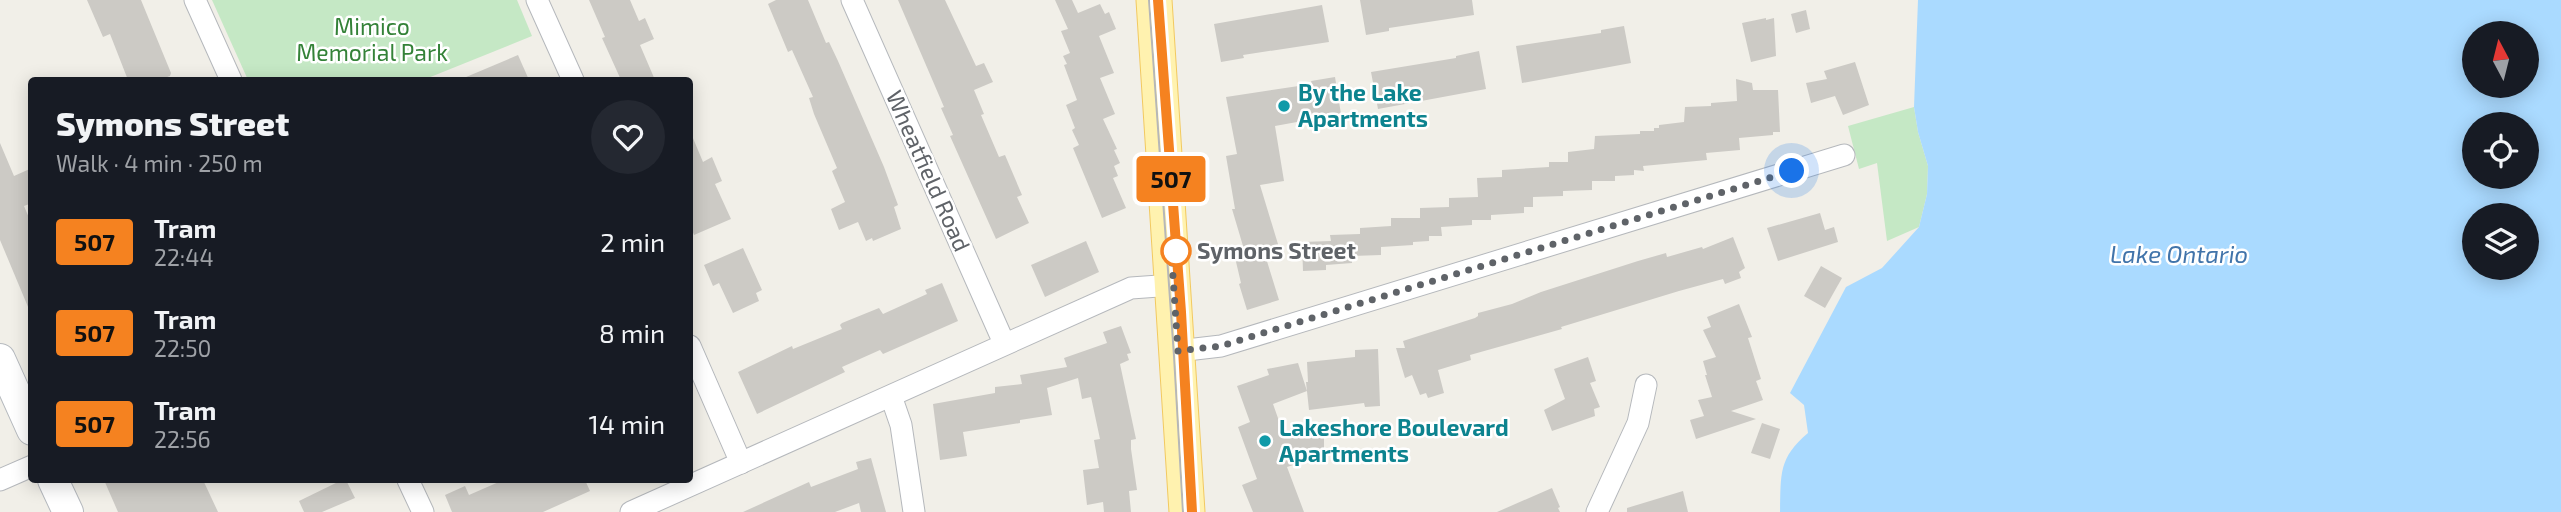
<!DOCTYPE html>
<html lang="en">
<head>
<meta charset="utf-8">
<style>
	:root { --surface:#171b24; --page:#242831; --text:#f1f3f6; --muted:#9ea1a6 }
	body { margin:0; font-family:"Exo 2",sans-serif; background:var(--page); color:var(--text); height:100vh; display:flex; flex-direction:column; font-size:26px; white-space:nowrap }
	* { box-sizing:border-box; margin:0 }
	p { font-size:23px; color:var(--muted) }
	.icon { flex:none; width:38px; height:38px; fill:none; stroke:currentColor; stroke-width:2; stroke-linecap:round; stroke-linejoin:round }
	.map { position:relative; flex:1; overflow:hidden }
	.sheet { position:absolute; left:28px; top:77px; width:665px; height:406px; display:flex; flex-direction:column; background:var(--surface); border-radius:7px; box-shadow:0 4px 18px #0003 }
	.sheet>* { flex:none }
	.badge { padding:0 14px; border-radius:5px; font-size:24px; line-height:46px }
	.needle { width:46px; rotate:353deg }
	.controls { position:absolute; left:2462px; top:21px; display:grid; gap:14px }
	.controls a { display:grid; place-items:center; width:77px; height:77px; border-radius:50%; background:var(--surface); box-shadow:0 4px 18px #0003; font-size:35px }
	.you { position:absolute; width:35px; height:35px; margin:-18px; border:5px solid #fff; border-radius:50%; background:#1a73e8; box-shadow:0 0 0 10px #1a73e833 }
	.map>.badge { position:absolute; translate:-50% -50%; box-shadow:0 0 0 4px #fff }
	.round { display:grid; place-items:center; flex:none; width:74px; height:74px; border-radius:37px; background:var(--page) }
	.summary { display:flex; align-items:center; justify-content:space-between; height:119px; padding:0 28px }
	h1 { font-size:33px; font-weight:800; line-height:52px }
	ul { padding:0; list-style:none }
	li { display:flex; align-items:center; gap:21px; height:91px; padding:0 28px }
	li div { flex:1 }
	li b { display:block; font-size:26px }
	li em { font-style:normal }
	li .badge { min-width:77px; font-weight:700; text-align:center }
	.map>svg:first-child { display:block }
</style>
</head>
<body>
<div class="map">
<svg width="2561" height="512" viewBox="0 0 2561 512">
	<rect width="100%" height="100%" fill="#f1efe8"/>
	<!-- green -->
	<g fill="#c5e8c5">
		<path d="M212 0H517L532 36 423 80H248Z"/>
		<path d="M1914 107 1918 132 1928 166 1927 194 1919 227 1887 241 1877 163 1859 169 1848 126Z"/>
	</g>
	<!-- water -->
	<path fill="#aadaff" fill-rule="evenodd" d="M1918 0H2561V512H1780C1781 475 1778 458 1808 433L1804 405 1790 393 1846 287 1882 268 1919 227 1927 194 1928 166 1918 132 1914 107ZM2474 33H2527V86H2474ZM2474 124H2527V177H2474ZM2474 215H2527V268H2474Z"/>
	<!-- building -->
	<g fill="#cccac5">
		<path d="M87 0H141L171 73 170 76 159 80H128L110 34 103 37Z"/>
		<path d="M589 0H630L639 21 645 18 654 39 640 45 655 80H621L602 38 605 37Z"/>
		<path d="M776 0H808L826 43 829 42 838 61 884 167 898 205 894 207 901 229 873 241 872 238 866 241 858 222 839 230 831 209 845 202 832 171 837 168 814 114 809 98 813 97 792 50 788 52 768 4Z"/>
		<path d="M898 0H945L976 66 984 63 993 82 974 90 984 114 981 115 999 157 1005 155 1022 195 1017 197 1029 223 996 239 950 136 953 135 941 108 944 107Z"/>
		<path d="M1055 0H1072L1078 13 1100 4 1105 14 1109 12 1116 29 1099 36 1114 73 1100 78 1115 114 1103 119 1117 149 1114 150 1120 163 1114 166 1118 176 1113 178 1126 208 1102 218 1073 148 1079 145 1072 130 1075 128 1066 105 1077 100 1064 65 1067 64 1063 56 1070 53 1061 31 1068 29Z"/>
		<path d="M1360 0H1472L1474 15 1389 28V31L1366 35Z"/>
		<path d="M1322 5 1329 42 1243 55 1244 58 1221 62 1214 24Z"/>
		<path d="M1806 10 1810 29 1796 33 1791 14Z"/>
		<path d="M1766 18V20L1774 18 1776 56 1751 62 1742 23Z"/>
		<path d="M1624 26 1631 63 1522 83 1516 46 1601 33V30Z"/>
		<path d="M1479 51 1486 89 1378 109 1371 72 1456 58V56Z"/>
		<path d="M518 55 529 80H459Z"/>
		<path d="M1855 62 1869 105 1843 115 1835 96 1811 103 1806 83 1827 79 1824 71Z"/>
		<path d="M1335 77 1341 114 1275 126 1284 181 1260 185 1281 254 1266 258 1279 300 1247 310 1239 284 1241 283 1233 249 1243 246 1232 209H1235L1226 156 1237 154 1226 97 1312 84 1311 81Z"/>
		<path d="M1736 79 1752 83 1753 90H1778L1780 132H1773V135L1739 138 1740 150 1706 153 1707 160 1643 166 1644 171 1634 170V175L1615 176V181H1592V190L1563 191V196L1533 197V207H1524V213L1491 215V220H1472V225L1441 227 1442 236H1429V241L1413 242V245L1381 247V255L1352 256V263L1326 265V270L1303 271 1302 242 1331 241 1330 235 1360 234V228L1391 226V218H1420V208L1449 207V198L1478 197 1477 178 1502 177V170L1549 167V162H1568V152L1594 149 1595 136 1640 134V131H1654V128H1659V125L1684 122 1685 107 1711 106V103L1737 101Z"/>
		<path d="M690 131 703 162 712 157 722 181 715 184 731 219 694 235 690 225Z"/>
		<path d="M0 143 14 176 32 168V203L24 206 32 225 31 314 0 240Z"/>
		<path d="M1820 213 1825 230 1834 227 1838 242 1778 261 1767 228Z"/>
		<path d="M1733 237 1745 268 1739 272 1741 278 1725 284 1723 279 1679 291 1561 327 1562 329 1470 355 1471 360 1438 370 1444 393 1428 398 1426 393 1420 395 1412 375 1405 378 1396 348H1405L1403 341 1475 318 1478 316V313L1512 304 1541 292 1638 261 1666 253 1667 257 1702 247 1703 249Z"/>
		<path d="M1086 241 1099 272 1045 297 1031 265Z"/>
		<path d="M743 248 762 290 756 293 759 301 733 313 719 283 713 286 704 265Z"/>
		<path d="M1821 266 1842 278 1825 308 1804 296Z"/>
		<path d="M942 283 958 321 883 354 880 350 842 367 845 372 757 414 738 372 792 346 793 349 842 329 840 325 842 323 879 308 883 314 927 294 925 290Z"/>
		<path d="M1739 304 1752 337 1748 338 1761 379 1756 381 1763 400 1731 411 1756 419 1696 439 1690 420 1704 416 1698 400 1712 397 1705 375H1707L1703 361 1716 357 1703 330 1711 327 1707 317Z"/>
		<path d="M1121 326 1131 353 1127 354 1129 360 1120 364 1136 439 1131 440V449L1137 490 1129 491 1131 512H1104L1103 502 1087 505 1083 470 1099 468 1094 440 1100 439 1091 397 1082 399 1078 378 1047 388 1052 415 1020 420V423L963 432 967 456 940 460 933 404 995 393V387L1022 384 1020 375 1067 367 1064 358 1107 343 1103 332Z"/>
		<path d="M1378 349 1380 406 1365 407 1364 403 1309 410 1306 382H1308L1307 362 1355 357V350Z"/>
		<path d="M1588 357 1596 381 1590 383 1600 407 1594 409 1595 416 1552 431 1544 410 1565 399 1554 369Z"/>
		<path d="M1298 363 1307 391 1273 404 1285 438 1324 436V455L1287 467 1304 512H1253L1242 485 1257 479 1238 427 1250 422 1237 386 1269 375 1267 369Z"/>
		<path d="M1762 423 1780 429 1770 459 1751 453Z"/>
		<path d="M871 458 886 512H861L859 503 835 512H743L809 482 811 487 858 469 856 462Z"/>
		<path d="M104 480H203L218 512H118Z"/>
		<path d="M342 480H346L355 498 322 512H304L299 501Z"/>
		<path d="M511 480H585L590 491 543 512H452L445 495 465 486 469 495 501 481Z"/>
		<path d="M1552 488 1560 507 1558 508 1560 512H1497Z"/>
		<path d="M1683 491 1688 512H1627V508Z"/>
	</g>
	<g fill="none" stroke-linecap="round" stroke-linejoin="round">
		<!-- minor casing -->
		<g stroke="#b5b8bc" stroke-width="23">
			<g id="minor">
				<path d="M195 0 231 80"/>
				<path d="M537 0 573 80"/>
				<path d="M852 0 1004 343"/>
				<path d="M690 346 741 463"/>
				<path d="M1178 351 1221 346 1844 155"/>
				<path d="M891 396 901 425 914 512"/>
				<path d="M0 480 32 466"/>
				<path d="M408 480 423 512"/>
				<path d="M631 512 1131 288 1173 285"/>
				<path d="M1597 512 1638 423 1646 385"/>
			</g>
		</g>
		<!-- secondary casing -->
		<g stroke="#b6babf" stroke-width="32">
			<g id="secondary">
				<path d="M0 359 32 430"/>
				<path d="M53 480 68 512"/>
			</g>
		</g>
		<!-- primary casing -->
		<g stroke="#f2c960" stroke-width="37">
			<path id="primary" d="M1154 0 1187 512"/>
		</g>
		<!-- minor -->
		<use href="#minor" stroke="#fff" stroke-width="21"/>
		<!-- secondary -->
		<use href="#secondary" stroke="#fff" stroke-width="30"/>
		<!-- primary -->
		<use href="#primary" stroke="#fff2af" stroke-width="35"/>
		<!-- tram -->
		<path stroke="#b6b7b8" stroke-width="2" d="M1149 0 1174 356 1183 512"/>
	</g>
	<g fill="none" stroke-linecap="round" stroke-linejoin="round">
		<!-- line casing -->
		<g stroke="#fff" stroke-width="16">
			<path id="line" d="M1158 0 1181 312 1192 512"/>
		</g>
		<!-- line -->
		<use href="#line" stroke="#f58220" stroke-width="10"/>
		<!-- walk -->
		<path stroke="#5f6368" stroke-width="7" stroke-dasharray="0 12.6" d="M1176 251 1172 262 1178 351 1221 346 1792 171"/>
	</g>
	<!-- markers -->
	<g fill="#0f9aa8" stroke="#fff" stroke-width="2.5">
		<circle cx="1284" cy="106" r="7"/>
		<circle cx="1265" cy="441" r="7"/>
	</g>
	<circle fill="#fff" stroke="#f58220" stroke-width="3.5" cx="1176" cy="251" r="14"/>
	<g text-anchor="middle" stroke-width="5" stroke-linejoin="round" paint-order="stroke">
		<!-- park labels -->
		<g font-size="23" fill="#348238" stroke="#fff">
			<text x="372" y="35">Mimico<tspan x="372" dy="26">Memorial Park</tspan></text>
		</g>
		<!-- culture labels -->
		<g font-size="23" font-weight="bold" fill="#0d838f" stroke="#fff" text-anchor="start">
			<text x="1298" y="101">By the Lake<tspan x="1298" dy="26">Apartments</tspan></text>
			<text x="1279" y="436">Lakeshore Boulevard<tspan x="1279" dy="26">Apartments</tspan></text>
		</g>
		<!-- street labels -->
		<g font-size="23" fill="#5f6368" stroke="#fff">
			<text transform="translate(928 171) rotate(66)" y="8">Wheatfield Road</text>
		</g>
		<!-- stop labels -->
		<g font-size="23" font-weight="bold" fill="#5f6368" stroke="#fff" text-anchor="start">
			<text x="1197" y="259">Symons Street</text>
		</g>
		<!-- water labels -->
		<g font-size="24" font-style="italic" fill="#4174aa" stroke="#fff">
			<text x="2179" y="263">Lake Ontario</text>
		</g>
	</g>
</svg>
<div class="controls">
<a><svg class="needle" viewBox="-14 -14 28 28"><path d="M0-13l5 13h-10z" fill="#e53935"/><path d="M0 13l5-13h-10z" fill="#9ea1a6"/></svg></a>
<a><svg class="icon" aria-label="locate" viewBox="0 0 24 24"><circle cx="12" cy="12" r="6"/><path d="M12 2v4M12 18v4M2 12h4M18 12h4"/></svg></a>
<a><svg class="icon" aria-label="layers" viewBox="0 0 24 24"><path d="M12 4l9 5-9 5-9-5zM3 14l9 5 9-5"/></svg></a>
</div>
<div class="you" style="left:1792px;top:171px"></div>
<b class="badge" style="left:1171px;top:179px;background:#f58220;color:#111">507</b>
<section class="sheet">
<div class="summary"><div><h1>Symons Street</h1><p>Walk · 4 min · 250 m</p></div><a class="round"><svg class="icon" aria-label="heart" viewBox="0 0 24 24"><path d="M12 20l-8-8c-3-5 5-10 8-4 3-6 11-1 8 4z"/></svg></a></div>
<ul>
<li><span class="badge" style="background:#f58220;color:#111">507</span><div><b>Tram</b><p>22:44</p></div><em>2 min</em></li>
<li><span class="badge" style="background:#f58220;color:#111">507</span><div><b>Tram</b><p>22:50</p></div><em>8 min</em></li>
<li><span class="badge" style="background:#f58220;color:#111">507</span><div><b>Tram</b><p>22:56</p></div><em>14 min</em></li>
</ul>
</section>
</div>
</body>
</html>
